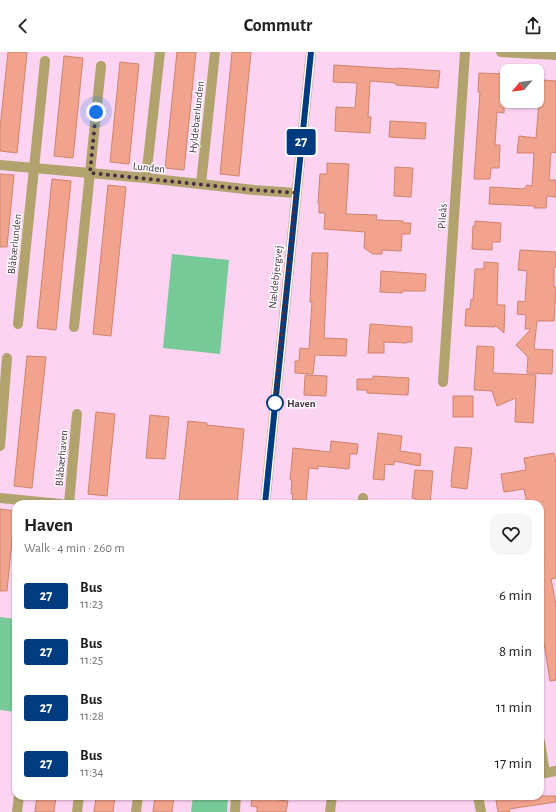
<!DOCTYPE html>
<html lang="en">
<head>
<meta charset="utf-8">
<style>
	:root { --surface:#fff; --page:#f6f6f6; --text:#202124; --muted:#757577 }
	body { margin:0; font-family:"Alegreya Sans",sans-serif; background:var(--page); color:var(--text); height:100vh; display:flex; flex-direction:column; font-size:15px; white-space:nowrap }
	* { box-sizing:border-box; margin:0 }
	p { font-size:13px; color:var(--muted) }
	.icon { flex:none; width:22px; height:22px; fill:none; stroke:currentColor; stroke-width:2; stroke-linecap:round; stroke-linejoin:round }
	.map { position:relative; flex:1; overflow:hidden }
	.drawer { position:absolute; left:12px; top:448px; width:532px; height:300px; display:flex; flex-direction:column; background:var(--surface); border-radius:12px; box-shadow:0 1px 3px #0004 }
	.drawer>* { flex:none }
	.badge { padding:0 8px; border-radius:3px; font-size:14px; line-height:26px }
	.needle { width:26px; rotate:241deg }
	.tools { position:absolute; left:500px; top:12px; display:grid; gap:8px }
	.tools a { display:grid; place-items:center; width:44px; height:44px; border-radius:8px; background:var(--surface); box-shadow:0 1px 3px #0004; font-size:20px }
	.you { position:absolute; width:20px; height:20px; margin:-10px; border:3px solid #fff; border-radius:50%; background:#1a73e8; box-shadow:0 0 0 6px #1a73e833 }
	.map>.badge { position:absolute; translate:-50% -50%; box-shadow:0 0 0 2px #fff }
	.round { display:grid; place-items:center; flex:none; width:42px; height:42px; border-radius:12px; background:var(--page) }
	.head { display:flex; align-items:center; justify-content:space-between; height:68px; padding:0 12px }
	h1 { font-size:19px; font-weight:600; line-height:30px }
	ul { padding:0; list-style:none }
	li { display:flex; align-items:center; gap:12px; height:56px; padding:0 12px }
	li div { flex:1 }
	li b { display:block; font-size:15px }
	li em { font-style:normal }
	li .badge { min-width:44px; font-weight:700; text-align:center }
	header { display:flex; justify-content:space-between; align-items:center; height:52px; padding:0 12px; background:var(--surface); font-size:18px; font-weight:600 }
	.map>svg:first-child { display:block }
</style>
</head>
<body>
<header><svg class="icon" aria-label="back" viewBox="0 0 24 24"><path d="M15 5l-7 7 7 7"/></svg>Commutr<svg class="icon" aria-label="share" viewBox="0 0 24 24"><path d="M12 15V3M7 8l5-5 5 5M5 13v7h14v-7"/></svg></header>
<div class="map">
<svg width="556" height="760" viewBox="0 0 556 760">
	<rect width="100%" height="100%" fill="#fcd3f0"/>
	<!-- green -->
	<g fill="#77ca98">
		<path d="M172 202 229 208 220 302 163 296Z"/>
		<path d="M0 565 16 567V660L0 658Z"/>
		<path d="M193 744H228L227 760H191Z"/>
	</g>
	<!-- building -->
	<g fill="#f1a38d" stroke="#ce836e">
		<path d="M8 0H27L17 101 0 99V76Z"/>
		<path d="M177 0H196L184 118 165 116Z"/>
		<path d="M232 0H251L239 124 220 122Z"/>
		<path d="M64 4 83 6 73 106 54 104Z"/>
		<path d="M120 10 139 12 129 112 110 110Z"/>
		<path d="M334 13 397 17V16L440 19 438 36 396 33V31L370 29 368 65H371L370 81 335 79 336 55 355 56 357 31 333 30Z"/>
		<path d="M479 21 507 22V54H504V61L497 60 495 93H500L499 116H491L490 127H474L480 40H478Z"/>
		<path d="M542 28 556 29V101L551 100 549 128H556V145L547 144 546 156H534L535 154 489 152 490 135 524 137 527 133 532 134 534 101H517L519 84 536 86 539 50H541Z"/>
		<path d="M390 69 426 71 425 87 389 85Z"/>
		<path d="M327 111 349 112 346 162 377 163 376 168 403 169V171H411L410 182H402L401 199 382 198V202H373L364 196 365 180 324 177 325 161H319V151H318L320 122H327Z"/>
		<path d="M395 115 413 116 411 145 394 144Z"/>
		<path d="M0 122 14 123 7 195H0Z"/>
		<path d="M52 127 71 129 56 278 37 276Z"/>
		<path d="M108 133 126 135 111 284 93 282Z"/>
		<path d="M475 169 501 171 500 190H492V198L472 197 473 174H475Z"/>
		<path d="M520 198 556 200V215H554V235H556L554 269H537L534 297 553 298 552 322 527 321 528 305 516 293 531 277H525L526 263 517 262 518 249 525 250 527 219 518 218Z"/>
		<path d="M312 201H328L324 286 347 287 346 304 315 303 313 322 295 321V309H299L300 296 309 297 312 250H310Z"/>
		<path d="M484 210 498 211 497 253H505L504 281 495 273V275L465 274 466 257H470L471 247 473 248 475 217H484Z"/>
		<path d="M381 219 426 222 425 239H403L402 241 380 240Z"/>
		<path d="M370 272 412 275V290H407V291L384 290V301H368Z"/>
		<path d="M477 294 494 295 493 321 536 323 533 371 515 370 516 346 497 354 492 339 474 338Z"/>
		<path d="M27 304 46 305 32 436 14 434Z"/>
		<path d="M305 323 327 324 326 344 304 343Z"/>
		<path d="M373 324 409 326 408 343 367 341V338H357V327H373Z"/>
		<rect x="453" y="344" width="20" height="21"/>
		<path d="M96 360 115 362 107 444 88 442Z"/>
		<path d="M150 363 169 365 165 407 146 406Z"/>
		<path d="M188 369 207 371V373L244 377 237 452H207L179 449Z"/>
		<path d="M378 381 402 384 400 399 421 402 420 414 394 409V413L385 412 384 428 373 427Z"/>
		<path d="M331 389 358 392 357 402H350L349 417 318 414V417L309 416 306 452H292L293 442H291L292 428H290L293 396 330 400Z"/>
		<path d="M455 395 472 396 467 437 451 435 452 430H451Z"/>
		<path d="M554 401 556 412V526L551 527 556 553V628L550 629 542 578 540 579V556L542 555 540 545V510H544L540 488V452H527L524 437 504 440 501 422 526 418 524 406Z"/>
		<path d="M415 418 433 419 430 452H416V447L412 446Z"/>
		<path d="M0 457 15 459 7 539H0Z"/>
		<path d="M37 744H56L54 760H35Z"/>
		<path d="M96 744H115L113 760H94Z"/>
		<path d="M155 744H174L172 760H153Z"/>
		<path d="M252 744H269V747L288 749 286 760H257V755L251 754Z"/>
		<path d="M517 744H556V750L509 757 510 760H498L496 748Z"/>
	</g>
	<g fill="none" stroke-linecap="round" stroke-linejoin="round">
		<!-- minor -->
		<g stroke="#b0a36d" stroke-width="10">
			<path d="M501 0 556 3"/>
			<path d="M0 113 146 126 254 138 296 141"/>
			<path d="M146 126 160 0"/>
			<path d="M201 132 215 0"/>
			<path d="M18 272 45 9"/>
			<path d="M74 275 101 14"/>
			<path d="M443 330 465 0"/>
			<path d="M0 394 7 306"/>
			<path d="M0 446 61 452"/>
			<path d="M69 452 77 362"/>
			<path d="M265 452 311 0"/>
			<path d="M363 452V446"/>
			<path d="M540 690 545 721"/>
			<path d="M540 722 556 719"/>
			<path d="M478 744 481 760"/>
			<path d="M17 760 19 744"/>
			<path d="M77 760 79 744"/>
			<path d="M136 760 138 744"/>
			<path d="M235 760 236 744"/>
			<path d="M330 760 332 744"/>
		</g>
	</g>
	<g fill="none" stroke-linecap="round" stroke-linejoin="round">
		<!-- line casing -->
		<g stroke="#fff" stroke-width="9">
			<path id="line" d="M265 452 311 0"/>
		</g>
		<!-- line -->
		<use href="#line" stroke="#003b80" stroke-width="6"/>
		<!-- walk -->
		<path stroke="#492f42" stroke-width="4" stroke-dasharray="0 7.2" d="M96 60 90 121 254 138 296 141 274 357 275 351"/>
	</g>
	<!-- markers -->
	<circle fill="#fff" stroke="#003b80" stroke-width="2" cx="275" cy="351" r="8"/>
	<g text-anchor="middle" stroke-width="3" stroke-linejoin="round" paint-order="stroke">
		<!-- street labels -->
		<g font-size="11" fill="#492f42" stroke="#fff">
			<text transform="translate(196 65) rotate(-84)" y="4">Hyldebærlunden</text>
			<text transform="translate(149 115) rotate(6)" y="4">Lunden</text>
			<text transform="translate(442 164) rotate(-86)" y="4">Pileås</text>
			<text transform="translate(14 192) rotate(-84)" y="4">Blåbærlunden</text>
			<text transform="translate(275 225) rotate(-84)" y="4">Nældebjergvej</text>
			<text transform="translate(61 406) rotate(-85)" y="4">Blåbærhaven</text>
		</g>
		<!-- stop labels -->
		<g font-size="11" font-weight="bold" fill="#492f42" stroke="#fff" text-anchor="start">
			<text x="287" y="355">Haven</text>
		</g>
	</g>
</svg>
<div class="tools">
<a><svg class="needle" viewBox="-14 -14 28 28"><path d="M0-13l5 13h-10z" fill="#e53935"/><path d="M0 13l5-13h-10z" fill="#757577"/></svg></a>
</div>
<div class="you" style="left:96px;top:60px"></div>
<b class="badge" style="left:301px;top:90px;background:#003b80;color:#fff">27</b>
<section class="drawer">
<div class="head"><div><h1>Haven</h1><p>Walk · 4 min · 260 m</p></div><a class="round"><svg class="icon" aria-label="heart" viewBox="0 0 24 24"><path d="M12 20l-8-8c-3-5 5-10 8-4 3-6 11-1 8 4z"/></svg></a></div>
<ul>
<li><span class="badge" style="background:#003b80;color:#fff">27</span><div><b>Bus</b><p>11:23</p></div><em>6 min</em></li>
<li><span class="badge" style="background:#003b80;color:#fff">27</span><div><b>Bus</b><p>11:25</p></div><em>8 min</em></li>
<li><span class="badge" style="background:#003b80;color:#fff">27</span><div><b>Bus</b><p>11:28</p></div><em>11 min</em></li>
<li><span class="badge" style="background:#003b80;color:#fff">27</span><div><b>Bus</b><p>11:34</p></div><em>17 min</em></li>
</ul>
</section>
</div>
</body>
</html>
